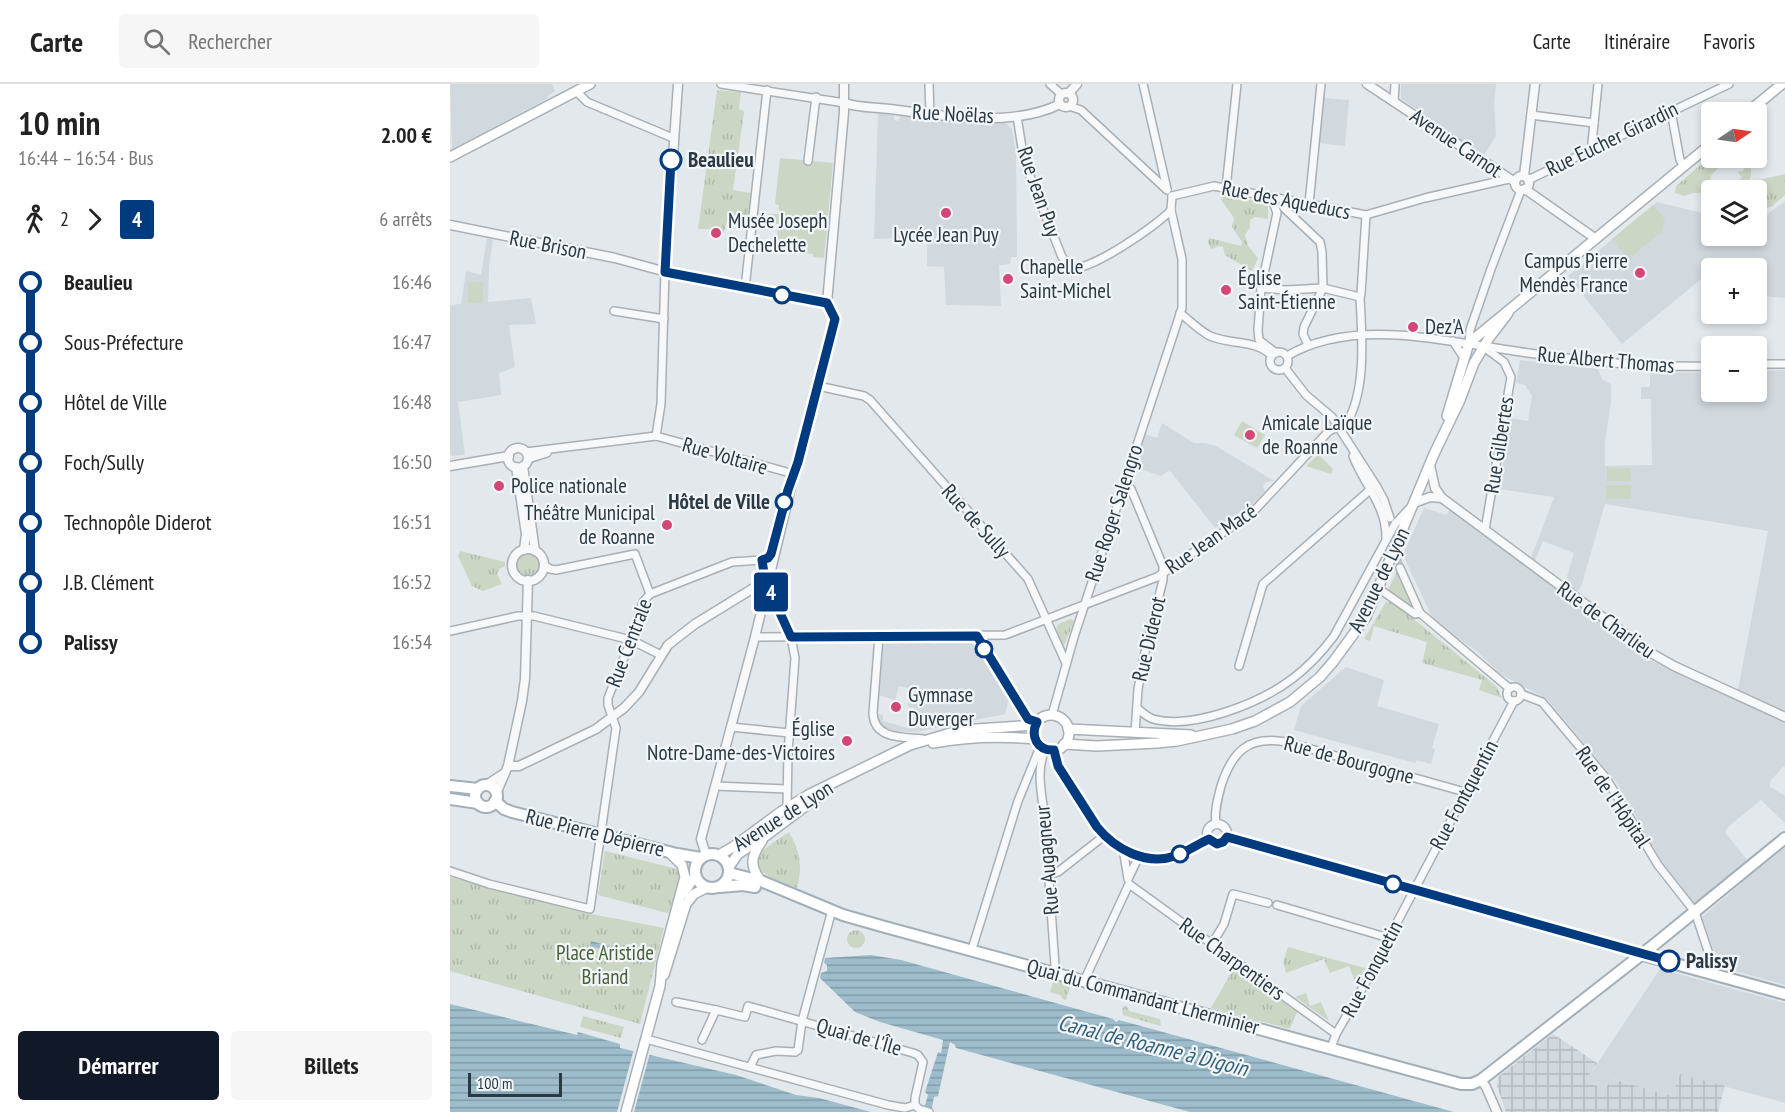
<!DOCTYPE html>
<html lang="fr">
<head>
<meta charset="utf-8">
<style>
	:root { --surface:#fff; --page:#f6f6f6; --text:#222; --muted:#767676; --line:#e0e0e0; --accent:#111827 }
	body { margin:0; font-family:"PT Sans Narrow",sans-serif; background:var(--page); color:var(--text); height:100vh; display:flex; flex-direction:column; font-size:22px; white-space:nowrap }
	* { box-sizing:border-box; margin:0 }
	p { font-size:20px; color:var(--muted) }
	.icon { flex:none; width:33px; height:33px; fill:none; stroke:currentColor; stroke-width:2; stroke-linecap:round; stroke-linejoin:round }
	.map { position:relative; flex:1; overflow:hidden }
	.drawer { display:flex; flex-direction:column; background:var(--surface); width:450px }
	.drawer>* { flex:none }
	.badge { padding:0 12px; border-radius:4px; font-size:21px; line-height:39px }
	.needle { width:39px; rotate:77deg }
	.buttons { position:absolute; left:1251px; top:18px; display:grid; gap:12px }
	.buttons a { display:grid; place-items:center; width:66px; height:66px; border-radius:6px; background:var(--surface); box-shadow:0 3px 9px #0003; font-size:30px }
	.scale { position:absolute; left:18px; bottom:15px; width:94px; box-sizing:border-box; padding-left:6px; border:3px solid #2a3944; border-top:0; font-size:16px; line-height:21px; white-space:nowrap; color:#2a3944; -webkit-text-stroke:4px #f3f6f9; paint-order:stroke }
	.map>.badge { position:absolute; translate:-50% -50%; box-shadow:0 0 0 3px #fff }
	.legs { display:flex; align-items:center; gap:9px; height:66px; padding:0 18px; font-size:20px }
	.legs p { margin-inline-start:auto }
	.headline { display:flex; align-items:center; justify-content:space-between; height:102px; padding:0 18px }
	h1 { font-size:33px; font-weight:800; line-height:45px }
	.action { display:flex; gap:12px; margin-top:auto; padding:12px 18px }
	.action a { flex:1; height:69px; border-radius:6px; background:var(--accent); color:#fff; font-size:24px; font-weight:800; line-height:69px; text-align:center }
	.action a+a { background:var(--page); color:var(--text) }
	ul { padding:0 18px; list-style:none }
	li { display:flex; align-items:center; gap:21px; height:60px; font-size:22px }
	li i { display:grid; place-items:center; width:9px; height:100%; margin:0 8px; background:currentColor }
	li i::after { content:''; width:15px; height:15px; margin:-8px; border:4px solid; border-radius:50%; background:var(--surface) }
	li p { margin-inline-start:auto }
	li:first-child i { background:linear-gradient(#0000 50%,currentColor 0) }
	li:last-child i { background:linear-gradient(currentColor 50%,#0000 0) }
	header { display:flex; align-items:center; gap:36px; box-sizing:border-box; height:84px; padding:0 30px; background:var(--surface); border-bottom:2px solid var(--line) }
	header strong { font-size:28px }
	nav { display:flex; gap:33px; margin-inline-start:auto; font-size:21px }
	.search { width:420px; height:54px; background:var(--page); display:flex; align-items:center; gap:15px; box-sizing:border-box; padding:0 21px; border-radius:6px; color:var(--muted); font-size:22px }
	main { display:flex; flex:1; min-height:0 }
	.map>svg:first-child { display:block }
</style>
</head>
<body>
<header>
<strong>Carte</strong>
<div class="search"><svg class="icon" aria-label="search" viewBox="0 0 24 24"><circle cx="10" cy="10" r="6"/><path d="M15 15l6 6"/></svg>Rechercher</div>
<nav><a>Carte</a><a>Itinéraire</a><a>Favoris</a></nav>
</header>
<main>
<section class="drawer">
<div class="headline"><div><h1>10 min</h1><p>16:44 – 16:54 · Bus</p></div><b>2.00 €</b></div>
<div class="legs"><svg class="icon" aria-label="walk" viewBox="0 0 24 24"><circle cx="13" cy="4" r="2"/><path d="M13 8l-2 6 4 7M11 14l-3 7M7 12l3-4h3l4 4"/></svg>2<svg class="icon" aria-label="forward" viewBox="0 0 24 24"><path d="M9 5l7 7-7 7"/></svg><b class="badge" style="background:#003b80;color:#fff">4</b><p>6 arrêts</p></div>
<ul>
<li><i style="color:#003b80"></i><b>Beaulieu</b><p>16:46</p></li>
<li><i style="color:#003b80"></i><span>Sous-Préfecture</span><p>16:47</p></li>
<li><i style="color:#003b80"></i><span>Hôtel de Ville</span><p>16:48</p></li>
<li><i style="color:#003b80"></i><span>Foch/Sully</span><p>16:50</p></li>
<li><i style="color:#003b80"></i><span>Technopôle Diderot</span><p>16:51</p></li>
<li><i style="color:#003b80"></i><span>J.B. Clément</span><p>16:52</p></li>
<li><i style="color:#003b80"></i><b>Palissy</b><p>16:54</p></li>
</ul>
<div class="action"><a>Démarrer</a><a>Billets</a></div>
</section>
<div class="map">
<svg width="1335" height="1028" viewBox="0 0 1335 1028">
	<defs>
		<pattern id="industrial-grid" width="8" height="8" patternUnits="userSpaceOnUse" patternTransform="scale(1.5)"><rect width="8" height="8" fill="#d1d8de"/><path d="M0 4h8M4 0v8" fill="none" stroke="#b4bac0"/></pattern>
		<pattern id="grass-tufts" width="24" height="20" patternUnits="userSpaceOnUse" patternTransform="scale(1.5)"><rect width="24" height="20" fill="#ccd6c4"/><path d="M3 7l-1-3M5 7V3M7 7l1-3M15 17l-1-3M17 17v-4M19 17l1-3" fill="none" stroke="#afb8aa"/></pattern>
		<pattern id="water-rules" width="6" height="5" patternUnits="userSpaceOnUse" patternTransform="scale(1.5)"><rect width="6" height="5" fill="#9ebdcc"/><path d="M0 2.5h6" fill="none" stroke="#819ba7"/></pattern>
	</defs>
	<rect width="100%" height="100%" fill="#e3e8ec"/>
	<!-- built -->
	<g fill="#d1d8de">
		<path d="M0 0H102L105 7 98 12 97 15 2 65Z"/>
		<path d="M951 0H1046L1044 20 1046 52 1034 71 951 15Z"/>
		<path d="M874 14 899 16 895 62 869 59Z"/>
		<path d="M428 29 444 31V36L449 37 450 31 509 38H555L562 45 566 71 567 173H561L560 180 549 181 551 222 496 221 494 183 477 182V153L424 155Z"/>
		<path d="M1335 117V214L1314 212 1307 213 1306 184H1268L1267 182 1172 260 1118 192 1207 118 1261 131 1262 152H1306L1307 134H1313Z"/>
		<path d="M37 154 43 155 39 183 38 218 81 214 86 240 59 241 65 283 49 289 51 311 8 318 15 371 3 372 0 371V221L11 220 16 187 31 191Z"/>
		<path d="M1070 276 1148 285 1152 295 1161 300V318L1155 358V382L1202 381 1201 315H1191V303H1200V287L1217 289 1261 288 1262 308H1306L1307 287 1335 286V628L1288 606 1318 447 1155 420 1131 503 1126 508 1115 499 1124 469 1093 457 1085 477 1081 474 1104 413 1049 405 1060 334 1078 337 1082 312 1075 301 1066 299Z"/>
		<path d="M712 339 744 359H755L766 362 824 397 816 398 813 402 815 408 800 422 765 444 721 388 718 387 711 392 684 383 695 350 707 354Z"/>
		<path d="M974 424 996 431 1000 426 1202 577 1335 639V683H1333L1321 696 1319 702 1335 712V739L1311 716 1279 742 1275 748 1297 776 1293 780 1301 791 1335 763V901L1271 883 1268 879 1252 833 1292 799 1284 788 1246 819 1241 818 1215 783 1165 696 1097 615 1050 590 1028 568 989 541 981 531 953 471Z"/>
		<path d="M486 557H518L526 562 559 614 555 630 467 648H446L432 643 427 630 433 631V637L458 644 464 624 457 622 462 605 449 602 445 616 429 611 433 561 436 558H477L486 560Z"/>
		<path d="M896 583 934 596 927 622 989 640 982 664 985 665 981 680 967 676 965 679 844 646 851 622Z"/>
		<path d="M1210 885 1335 919V1019L1230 990 1222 1012 1163 995 1154 1007 1137 995Z"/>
	</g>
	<!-- industrial -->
	<path fill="url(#industrial-grid)" d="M1103 950 1147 979 1137 995 1154 1007 1162 995 1222 1012 1230 990 1275 1002 1268 1028H1056L1047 1002 1048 993Z"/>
	<!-- grass -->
	<g fill="url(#grass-tufts)">
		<path d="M267 6 291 8 289 25 294 27V28L283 106 301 109 298 138 278 133 274 148H266L265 145H248Z"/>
		<path d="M1261 72 1278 74 1262 90 1254 109H1243L1234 112 1225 109 1226 102Z"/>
		<path d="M1293 74H1301V92L1294 106 1283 105 1292 93 1288 89 1289 87 1292 88 1299 78Z"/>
		<path d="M1335 90V111L1321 123 1314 124C1304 117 1305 106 1309 96Z"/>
		<path d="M771 110 812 118 818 123V135L805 133 800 136V143L795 151 798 162 808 174 802 187 775 171 773 163 769 162 761 165 758 159 759 154 791 162 792 158 782 143 784 134 772 117Z"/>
		<path d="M10 467 55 478V482L49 485 47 490 52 500 33 507 22 502 8 472Z"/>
		<circle cx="78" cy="481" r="12"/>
		<path d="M947 487 966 528 938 506Z"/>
		<path d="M936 518 944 519 1047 603 1052 614 1029 606 1032 596 972 579 977 558 924 542 920 557 914 555Z"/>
		<path d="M621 535 624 537 613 564 606 545 608 540Z"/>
		<path d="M339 748C350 767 353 782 347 804 335 799 295 789 311 769 318 761 330 754 339 748Z"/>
		<path d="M155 767 227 785 230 794 221 830 148 811Z"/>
		<path d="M0 793 131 828 214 844 190 940 0 887Z"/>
		<circle cx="406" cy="855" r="9"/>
		<path d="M838 863 915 884V885L906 901 899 882 880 889 874 875 836 889 833 878Z"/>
		<path d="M785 882 847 928 840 945 761 924Z"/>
		<path d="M604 895 621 900 616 916 613 915 610 911 600 908Z"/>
		<path d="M856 909 860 922 871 918 879 937 845 913Z"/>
		<path d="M676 921 679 927 710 935 711 942 673 931 672 925Z"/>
		<path d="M133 932 174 943 171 954 130 943Z"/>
	</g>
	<!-- garden -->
	<g fill="#ccd6c4">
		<path d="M330 74 383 79 374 174 363 173V170L339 167 340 160 324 158 325 154H327L328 140 318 138 319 130H329V121L325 120Z"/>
		<path d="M1203 121 1215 136 1212 147 1179 175 1162 155Z"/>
		<rect x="18" y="198" width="15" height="21"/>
		<path d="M792 337 815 351 807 364 784 351Z"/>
		<path d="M865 367 883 385 881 390 856 382 866 373Z"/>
		<rect x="1157" y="384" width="24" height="13"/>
		<rect x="1156" y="401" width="25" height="14"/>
	</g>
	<!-- water -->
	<g fill="url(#water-rules)">
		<path d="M141 857 201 873 199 878 140 862Z"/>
		<path d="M421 871 451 876 663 935 666 938 669 936 1004 1028H740L506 964 505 961 500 958 488 1012 484 1013 481 1028H473L478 1011 475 1008 488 968 491 969 493 956 430 938 405 928 370 894 371 889 377 887V881L374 879 375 874Z"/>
		<path d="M0 920 127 951 128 948 170 960V964L286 991 346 1011 369 1014 421 1028H0Z"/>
	</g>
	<!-- pier -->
	<path fill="#e3e8ec" d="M184 965 200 969 184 1028H167Z"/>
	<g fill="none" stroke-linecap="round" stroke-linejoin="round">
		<!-- minor-tunnel -->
		<path stroke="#bec5ca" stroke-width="7" stroke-dasharray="7 3.5" stroke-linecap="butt" d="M940 434 950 484"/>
		<!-- minor casing -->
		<g stroke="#a8b0b6" stroke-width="10">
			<g id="minor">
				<path d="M271 0 395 19"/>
				<path d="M479 0 480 30"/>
				<path d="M600 0 611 10"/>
				<path d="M693 0 717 105"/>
				<path d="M126 7 137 18 223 54"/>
				<path d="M944 18 945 0"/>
				<path d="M619 22 631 26 717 106"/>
				<path d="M1221 27 1230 76 1234 82"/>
				<path d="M1081 31 1144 39"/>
				<path d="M567 32 574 77 612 173 621 184C639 188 708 141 721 126"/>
				<path d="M1145 63 1142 59 1148 0"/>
				<path d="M358 77 366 13"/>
				<path d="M1078 96 1279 0"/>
				<path d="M776 104 787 0"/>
				<path d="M722 112 764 102 916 131 975 114 1059 95"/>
				<path d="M822 115 827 129 811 204 808 246 809 256 826 269"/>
				<path d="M859 120 871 0"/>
				<path d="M834 124 870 158 872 168 873 204 854 243 853 250 858 261"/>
				<path d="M295 204 317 6"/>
				<path d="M811 204 836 206 873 204 910 213"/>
				<path d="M164 227 214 235"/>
				<path d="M730 229C739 236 750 247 760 252 780 261 806 255 822 272"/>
				<path d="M1003 257 1014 274"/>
				<path d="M1019 259 1020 246 1041 185 1071 106"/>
				<circle cx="829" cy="277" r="9"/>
				<path d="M837 272C900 235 984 255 1052 265 1121 276 1192 284 1262 282"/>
				<path d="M1306 280H1335"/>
				<path d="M835 284 856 311 882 333 927 403 934 416 940 434"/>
				<path d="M368 302 414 312 420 316 578 495 616 579"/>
				<path d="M888 342H895C917 308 912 252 910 213L911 210 916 131"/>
				<path d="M206 352 211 320 215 188"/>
				<path d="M76 368 206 352 344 390"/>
				<path d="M903 372C914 401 937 422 936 455"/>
				<path d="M78 375 97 369"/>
				<path d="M674 399 681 405 713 482V496L695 568 688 605 685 649"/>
				<path d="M1035 446 1061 293 1054 278 1035 264"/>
				<path d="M94 481 100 485 106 486 185 470 200 510"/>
				<path d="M950 484 970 529 1059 604"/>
				<path d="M317 502 341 553 345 574 338 668 337 724"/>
				<path d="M928 504 965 530 970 529"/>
				<path d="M200 510 282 478 312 476"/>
				<path d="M0 547 68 532H84L181 556 211 571"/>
				<path d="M429 552 423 629C424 656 454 653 473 655"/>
				<path d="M527 552 578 635 587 638"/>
				<path d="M305 553 555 551 707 493 802 429 878 348 888 342"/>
				<path d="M789 582 813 500 921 405"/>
				<circle cx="1064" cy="610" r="7"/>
				<path d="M1071 610 1092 618 1156 694 1208 781 1245 828 1266 891"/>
				<path d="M687 624C692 628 697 633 703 635 743 646 810 619 842 595 858 583 872 568 884 552L945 440 959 425"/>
				<path d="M602 631 624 553 732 224V175L721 126 722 112"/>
				<path d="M281 643 340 649"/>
				<path d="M595 665C585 690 593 713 595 738 598 786 602 834 605 882L603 888"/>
				<path d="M265 702 337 705"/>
				<path d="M766 740C764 727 768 714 771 702 782 668 798 651 836 658L1015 708"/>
				<path d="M673 765 678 795 689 772"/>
				<path d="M0 787 39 800 140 825 166 644 158 621V614L181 556 193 518 200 510"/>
				<path d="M598 791 608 788 654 752"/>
				<path d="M679 800 886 950"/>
				<path d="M827 821 939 854"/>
				<path d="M762 860 774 840 783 810 818 819"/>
				<path d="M522 865 568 717 590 663"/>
				<path d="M634 897 679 800"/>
				<path d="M226 918 266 926"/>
				<path d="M196 955 438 1021 455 1024 465 1021"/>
				<path d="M252 956 266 926 295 933 298 922 463 969 468 971 473 978 465 1014V1021"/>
				<path d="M881 964 886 950 913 903 1064 617"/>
				<path d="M300 983 306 971 326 967 345 968 348 966 352 937 382 826"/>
				<path d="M465 1021 469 1025 479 1028"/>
			</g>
		</g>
		<!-- tertiary casing -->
		<g stroke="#a8b0b6" stroke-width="11">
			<g id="tertiary">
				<path d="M917 0 1065 98"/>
				<path d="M619 9 627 0"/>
				<circle cx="616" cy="16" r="7"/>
				<path d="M395 19C409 24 425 23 440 25 491 32 563 44 610 20"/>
				<path d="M1074 92 1085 0"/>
				<circle cx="1072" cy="99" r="7"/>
				<path d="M1075 105 1146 155"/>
				<path d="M0 141 165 174 220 189 377 219"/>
				<path d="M215 188 228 0"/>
				<path d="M377 219 394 28V0"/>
				<circle cx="68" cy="374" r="10"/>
				<path d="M980 381 985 404 992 414 1201 569 1224 582 1335 633"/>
				<path d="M0 382 59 372"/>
				<path d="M73 382 85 467"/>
				<path d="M66 383 76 450 74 466"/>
				<path d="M343 393 385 239 384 231 377 219"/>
				<path d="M964 419 980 413 992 414"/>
				<circle cx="78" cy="481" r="16"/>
				<path d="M320 486 312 476 318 474 322 466"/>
				<path d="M605 666 608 682 647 743C665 765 696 782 725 772 737 767 748 760 759 755"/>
				<path d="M58 682H69L146 645 174 624 189 608 218 561 245 540 302 505 317 502"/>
				<path d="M36 701 53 690"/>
				<path d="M46 710 58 682 72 617 75 595 78 496"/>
				<circle cx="767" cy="750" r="10"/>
				<path d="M777 753 1193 871"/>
				<path d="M256 771 251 755 305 553 344 390"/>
				<path d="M1031 996 1036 1003 1047 1028"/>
			</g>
		</g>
		<!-- secondary casing -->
		<g stroke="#a8b0b6" stroke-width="12">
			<g id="secondary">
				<path d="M1298 28 1332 0"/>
				<path d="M0 73 140 0"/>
				<path d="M997 332 1019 259 1262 59"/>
				<circle cx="601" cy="649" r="18"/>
				<path d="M618 645 741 651"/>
				<path d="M483 659C516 653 551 652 585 655"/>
				<path d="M614 660 647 662 707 659 727 657 782 645 805 637 840 618 870 593 883 578 916 533 984 370 1010 316 1024 279 1039 254 1058 229"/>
				<path d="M269 771 283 763 332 727 358 711 460 661 504 648 526 645 585 641"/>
				<path d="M279 783 288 770 317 751 376 707"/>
				<path d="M311 797C299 782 301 772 312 757"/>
				<path d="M233 810 245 792"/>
				<path d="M214 891 236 820 244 810 256 804"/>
				<path d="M176 1028 210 902 212 879 235 793 232 781 219 768"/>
			</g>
		</g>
		<!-- primary casing -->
		<g stroke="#a2afb8" stroke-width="14">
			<g id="primary">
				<circle cx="36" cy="712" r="11"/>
				<path d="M0 702 28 705"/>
				<path d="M0 715 28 719"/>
				<path d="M45 717 54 725 62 728 227 770 251 774"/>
				<circle cx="262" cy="787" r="17"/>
				<path d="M279 789 311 797 393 831 435 843 941 981 1011 1000H1022L1031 996 1205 860 1335 754"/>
				<path d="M270 803 293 801 305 803"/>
				<path d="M1193 871 1335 910"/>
			</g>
		</g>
		<!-- minor -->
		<use href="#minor" stroke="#f6f8fa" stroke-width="7"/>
		<!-- tertiary -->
		<use href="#tertiary" stroke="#f6f8fa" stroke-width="8"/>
		<!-- secondary -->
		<use href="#secondary" stroke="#fff" stroke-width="9"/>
		<!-- primary -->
		<use href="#primary" stroke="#fff" stroke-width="10"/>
	</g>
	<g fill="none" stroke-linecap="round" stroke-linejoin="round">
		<!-- line-1 casing -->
		<g stroke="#fff" stroke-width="14">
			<path id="line-1" d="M221 76 215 188 377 219 385 235 348 378 338 406 321 470 318 474 312 476 315 496 341 553 527 552 578 635 587 638C580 652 587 667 604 666L608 682 647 743C665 765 696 782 725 772 737 768 748 760 759 755L767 760 773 758 777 753 1219 877"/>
		</g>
		<!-- line-1 -->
		<use href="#line-1" stroke="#003b80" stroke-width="9"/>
	</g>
	<!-- markers -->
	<g fill="#fff" stroke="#003b80" stroke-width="3">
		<circle cx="221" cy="76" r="10"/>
		<circle cx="332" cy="211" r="8"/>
		<circle cx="334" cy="418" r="8"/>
		<circle cx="534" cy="565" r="8"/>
		<circle cx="730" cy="770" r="8"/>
		<circle cx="943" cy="800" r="8"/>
		<circle cx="1219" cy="877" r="10"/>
	</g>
	<g fill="#d24776" stroke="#f3f6f9" stroke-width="2">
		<circle cx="496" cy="129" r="6"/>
		<circle cx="266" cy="149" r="6"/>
		<circle cx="1190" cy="189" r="6"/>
		<circle cx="558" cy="195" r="6"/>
		<circle cx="776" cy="206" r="6"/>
		<circle cx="963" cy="243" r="6"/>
		<circle cx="800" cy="351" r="6"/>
		<circle cx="49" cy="402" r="6"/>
		<circle cx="217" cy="441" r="6"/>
		<circle cx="446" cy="623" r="6"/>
		<circle cx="397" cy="657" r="6"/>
	</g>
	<g text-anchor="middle" stroke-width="4.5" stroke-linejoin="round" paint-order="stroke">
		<!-- street labels -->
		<g font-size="21" fill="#2a3944" stroke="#f3f6f9">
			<text transform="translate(503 30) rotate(3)" y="7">Rue Noëlas</text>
			<text transform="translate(1162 55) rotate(-26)" y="7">Rue Eucher Girardin</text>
			<text transform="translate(1006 59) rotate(34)" y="7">Avenue Carnot</text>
			<text transform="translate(589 108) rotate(71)" y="7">Rue Jean Puy</text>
			<text transform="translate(836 116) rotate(11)" y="7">Rue des Aqueducs</text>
			<text transform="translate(98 161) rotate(11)" y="7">Rue Brison</text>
			<text transform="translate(1156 276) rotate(5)" y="7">Rue Albert Thomas</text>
			<text transform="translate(1049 361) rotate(-81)" y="7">Rue Gilbertes</text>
			<text transform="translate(275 372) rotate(16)" y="7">Rue Voltaire</text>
			<text transform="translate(664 429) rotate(-72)" y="7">Rue Roger Salengro</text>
			<text transform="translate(526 437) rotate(48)" y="7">Rue de Sully</text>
			<text transform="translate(761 455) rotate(-35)" y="7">Rue Jean Macé</text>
			<text transform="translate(929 496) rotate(-64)" y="7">Avenue de Lyon</text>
			<text transform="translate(1156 536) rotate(36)" y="7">Rue de Charlieu</text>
			<text transform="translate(699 555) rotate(-77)" y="7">Rue Diderot</text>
			<text transform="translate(179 559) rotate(-69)" y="7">Rue Centrale</text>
			<text transform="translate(899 676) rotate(15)" y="7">Rue de Bourgogne</text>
			<text transform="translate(1014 711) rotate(-62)" y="7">Rue Fontquentin</text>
			<text transform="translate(1163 713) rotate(56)" y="7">Rue de l'Hôpital</text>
			<text transform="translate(333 732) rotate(-32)" y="7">Avenue de Lyon</text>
			<text transform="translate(145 749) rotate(14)" y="7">Rue Pierre Dépierre</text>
			<text transform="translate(597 776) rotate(-95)" y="7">Rue Augagneur</text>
			<text transform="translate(782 875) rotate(36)" y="7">Rue Charpentiers</text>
			<text transform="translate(922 885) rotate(-62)" y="7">Rue Fonquetin</text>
			<text transform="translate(693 913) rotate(15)" y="7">Quai du Commandant Lherminier</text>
			<text transform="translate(409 953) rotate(16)" y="7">Quai de l'Île</text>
		</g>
		<!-- stop labels -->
		<g font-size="21" font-weight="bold" fill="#2a3944" stroke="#f3f6f9" text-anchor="start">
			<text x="238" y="83">Beaulieu</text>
			<text x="320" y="425" text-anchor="end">Hôtel de Ville</text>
			<text x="1236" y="884">Palissy</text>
		</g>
		<!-- poi labels -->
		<g font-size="21" fill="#2a3944" stroke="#f3f6f9" text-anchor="start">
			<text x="278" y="144">Musée Joseph<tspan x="278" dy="24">Dechelette</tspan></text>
			<text x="496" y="158" text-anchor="middle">Lycée Jean Puy</text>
			<text x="1178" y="184" text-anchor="end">Campus Pierre<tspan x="1178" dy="24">Mendès France</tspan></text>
			<text x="570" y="190">Chapelle<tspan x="570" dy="24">Saint-Michel</tspan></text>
			<text x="788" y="201">Église<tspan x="788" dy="24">Saint-Étienne</tspan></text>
			<text x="975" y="250">Dez'A</text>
			<text x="812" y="346">Amicale Laïque<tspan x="812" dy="24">de Roanne</tspan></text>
			<text x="61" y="409">Police nationale</text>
			<text x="205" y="436" text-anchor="end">Théâtre Municipal<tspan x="205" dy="24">de Roanne</tspan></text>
			<text x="458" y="618">Gymnase<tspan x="458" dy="24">Duverger</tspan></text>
			<text x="385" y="652" text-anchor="end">Église<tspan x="385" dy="24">Notre-Dame-des-Victoires</tspan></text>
		</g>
		<!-- park labels -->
		<g font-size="21" fill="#476137" stroke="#f3f6f9">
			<text x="155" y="876">Place Aristide<tspan x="155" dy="24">Briand</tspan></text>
		</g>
		<!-- water labels -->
		<g font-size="22" font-style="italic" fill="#33607a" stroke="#f3f6f9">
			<text transform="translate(703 961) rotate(14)" y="8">Canal de Roanne à Digoin</text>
		</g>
	</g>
</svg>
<div class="buttons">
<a><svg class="needle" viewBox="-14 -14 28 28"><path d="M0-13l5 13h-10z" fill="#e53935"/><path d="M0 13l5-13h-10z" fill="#767676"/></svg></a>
<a><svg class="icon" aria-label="layers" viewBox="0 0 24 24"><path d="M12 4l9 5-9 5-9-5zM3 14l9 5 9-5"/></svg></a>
<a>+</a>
<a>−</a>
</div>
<div class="scale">100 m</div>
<b class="badge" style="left:321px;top:508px;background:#003b80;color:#fff">4</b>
</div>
</main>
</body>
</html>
